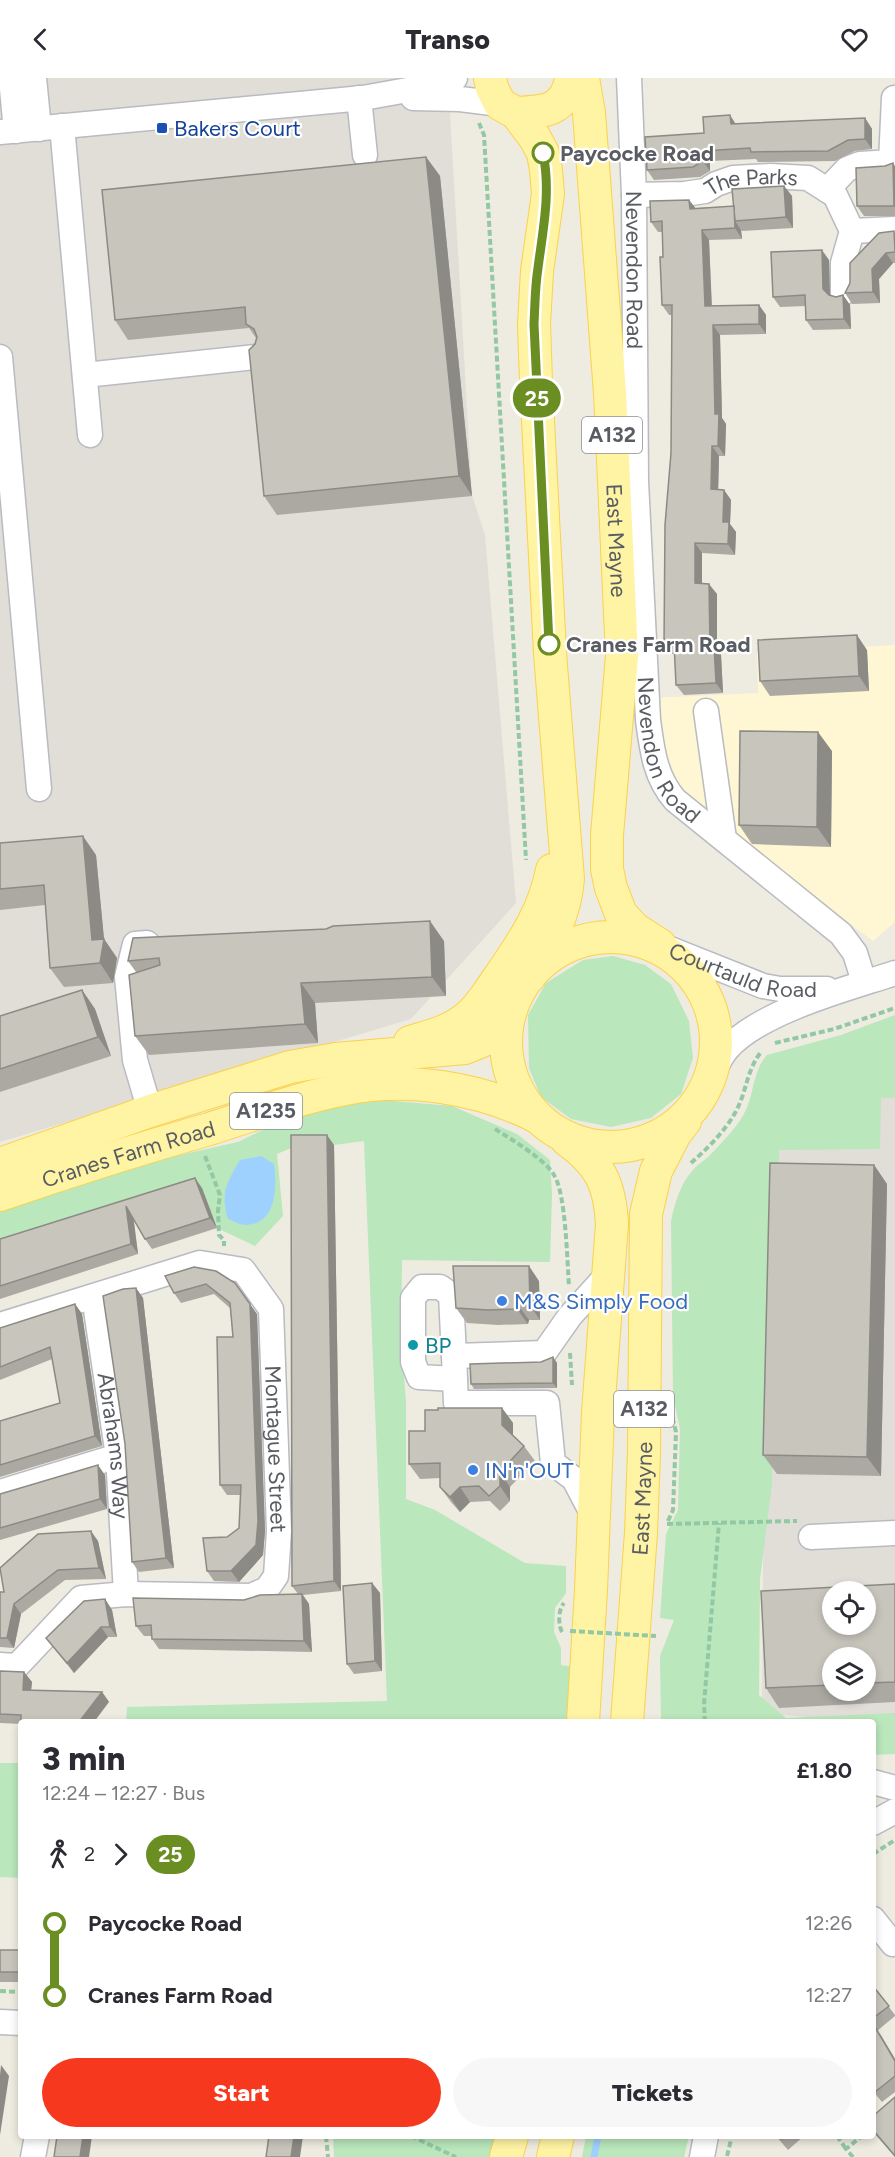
<!DOCTYPE html>
<html lang="en">
<head>
<meta charset="utf-8">
<style>
	:root { --surface:#fff; --page:#f7f7f7; --text:#2b2b33; --muted:#7c7c81; --accent:#f6381e }
	body { margin:0; font-family:Figtree,sans-serif; background:var(--page); color:var(--text); height:100vh; display:flex; flex-direction:column; font-size:22px; white-space:nowrap }
	* { box-sizing:border-box; margin:0 }
	p { font-size:20px; color:var(--muted) }
	.icon { flex:none; width:33px; height:33px; fill:none; stroke:currentColor; stroke-width:2; stroke-linecap:round; stroke-linejoin:round }
	.map { position:relative; flex:1; overflow:hidden }
	.sheet { position:absolute; left:18px; top:1641px; width:858px; height:420px; display:flex; flex-direction:column; background:var(--surface); border-radius:6px; box-shadow:0 3px 9px #0003 }
	.sheet>* { flex:none }
	.badge { padding:0 12px; border-radius:20px; font-size:21px; line-height:39px }
	.buttons { position:absolute; left:822px; top:1503px; display:grid; gap:12px }
	.buttons a { display:grid; place-items:center; width:54px; height:54px; border-radius:50%; background:var(--surface); box-shadow:0 3px 9px #0003; font-size:30px }
	.map>.badge { position:absolute; translate:-50% -50%; box-shadow:0 0 0 3px #fff }
	.legs { display:flex; align-items:center; gap:9px; height:66px; padding:0 24px; font-size:20px }
	.legs p { margin-inline-start:auto }
	.summary { display:flex; align-items:center; justify-content:space-between; height:102px; padding:0 24px }
	h1 { font-size:33px; font-weight:800; line-height:45px }
	.button { display:flex; gap:12px; margin-top:auto; padding:12px 24px }
	.button a { flex:1; height:69px; border-radius:36px; background:var(--accent); color:#fff; font-size:24px; font-weight:800; line-height:69px; text-align:center }
	.button a+a { background:var(--page); color:var(--text) }
	ul { padding:0 24px; list-style:none }
	li { display:flex; align-items:center; gap:21px; height:72px; font-size:22px }
	li i { display:grid; place-items:center; width:9px; height:100%; margin:0 8px; background:currentColor }
	li i::after { content:''; width:15px; height:15px; margin:-8px; border:4px solid; border-radius:50%; background:var(--surface) }
	li p { margin-inline-start:auto }
	li:first-child i { background:linear-gradient(#0000 50%,currentColor 0) }
	li:last-child i { background:linear-gradient(currentColor 50%,#0000 0) }
	header { display:flex; justify-content:space-between; align-items:center; height:78px; padding:0 24px; background:var(--surface); font-size:27px; font-weight:800 }
	.map>svg:first-child { display:block }
</style>
</head>
<body>
<header><svg class="icon" aria-label="back" viewBox="0 0 24 24"><path d="M15 5l-7 7 7 7"/></svg>Transo<svg class="icon" aria-label="heart" viewBox="0 0 24 24"><path d="M12 20l-8-8c-3-5 5-10 8-4 3-6 11-1 8 4z"/></svg></header>
<div class="map">
<svg width="895" height="2079" viewBox="0 0 895 2079">
	<rect width="100%" height="100%" fill="#eeebe0"/>
	<!-- commercial -->
	<path fill="#fff7d4" d="M895 567V844L873 863 676 717 658 687 652 620 758 615 757 575Z"/>
	<!-- industrial -->
	<g fill="#e1ded8" fill-rule="evenodd">
		<path d="M0 0H448L472 417 485 457 516 825 411 941 0 1064Z"/>
		<path d="M895 948V1647L762 1635 766 1050ZM832 1514H866V1546H832ZM832 1580H866V1612H832Z"/>
	</g>
	<!-- green -->
	<g fill="#bae7bc">
		<path d="M613 878 645 887 671 906 689 943 693 980 681 1016 651 1040 611 1049 571 1041 541 1019 529 990 528 937 546 905 583 882Z"/>
		<path d="M895 937V1020H881L880 1071 779 1072 772 1406 760 1501 759 1617 786 1640 895 1635V1676L873 1677V1644H661L660 1578 674 1542 660 1540 666 1456 678 1432 680 1351 673 1318 671 1143C675 1125 680 1106 693 1092 697 1087 702 1084 707 1080 719 1068 732 1054 741 1041 755 1020 751 995 767 977L841 957Z"/>
		<path d="M383 1022 452 1028 517 1056 550 1082 552 1117 550 1184 402 1182 401 1264 406 1323V1421L435 1432 525 1485 566 1488V1515L555 1530 554 1554 561 1570V1587L575 1589 568 1644H126L127 1629 387 1623 364 1063 334 1067H298L277 1076 283 1138 255 1168 217 1150 202 1110 0 1174V1130L118 1091 238 1064 303 1032Z"/>
		<path d="M0 1685H21V1800L0 1799Z"/>
		<path d="M333 2058H500L495 2079H334Z"/>
		<path d="M586 2058H689L684 2079H582Z"/>
	</g>
	<!-- water -->
	<path fill="#9fd1ff" d="M261 1078 274 1086C277 1109 277 1146 246 1147 240 1147 233 1143 228 1141 220 1115 227 1104 240 1082Z"/>
	<g fill="none" stroke-linecap="round" stroke-linejoin="round">
		<!-- stream -->
		<path stroke="#9fd1ff" stroke-width="7" d="M594 2079 598 2058"/>
		<!-- minor casing -->
		<g stroke="#b8bbc1" stroke-width="27">
			<g id="minor">
				<path d="M11 0 16 53"/>
				<path d="M34 0 39 51"/>
				<path id="s1" d="M629 0 634 117 636 403 648 642C652 672 655 699 675 722L841 856 855 875 864 904"/>
				<path d="M359 20 365 77"/>
				<path d="M413 20 460 21 500 26"/>
				<path d="M62 48 90 357"/>
				<path d="M0 54 363 20 430 8 455 0"/>
				<path d="M827 112 847 91 860 86 891 84 894 20"/>
				<path id="s2" d="M634 117 684 116 705 113 716 106 733 100 770 98 808 100 835 117 852 153 843 185V215"/>
				<path d="M852 153 895 151"/>
				<path d="M0 279 39 711"/>
				<path d="M85 297 256 279"/>
				<path d="M706 633 724 761"/>
				<path d="M147 865 135 866 127 899 135 982 150 1033"/>
				<path id="s3" d="M660 867 763 908 780 911H827"/>
				<path d="M711 999C716 989 720 979 727 971 761 933 847 911 895 895"/>
				<path id="s4" d="M94 1219 118 1378 126 1516"/>
				<path id="s5" d="M0 1247 200 1185 243 1192 271 1231 279 1453 276 1498 267 1511 251 1518 126 1516 81 1520 17 1588 0 1587"/>
				<path d="M454 1278 451 1217 440 1209H422L413 1220V1284L419 1299 455 1301"/>
				<path d="M0 1414 118 1378"/>
				<path d="M594 1439 574 1401 553 1385 547 1325H456L454 1278 544 1275 570 1238 610 1194"/>
				<path d="M811 1459 895 1455"/>
				<path d="M873 1704 895 1710"/>
				<path d="M873 1745 895 1733"/>
				<path d="M873 1841 893 1866 895 1864"/>
				<path d="M0 1944 21 1945"/>
				<path d="M33 2079 37 2058"/>
				<path d="M702 2079 706 2058"/>
			</g>
		</g>
		<!-- major casing -->
		<g stroke="#fcd14b" stroke-width="34">
			<g id="major">
				<path d="M490 0 492 10 500 26 516 35 535 60 543 75 546 92 548 116 537 193 534 246 536 304 550 575 568 801C565 838 549 866 530 898"/>
				<path id="s6" d="M583 0 589 35 610 315 622 578 607 757V791L611 810 621 836 635 851 660 867"/>
				<path d="M516 35C544 34 566 33 571 0"/>
				<circle cx="611" cy="964" r="105"/>
				<path d="M410 964C429 958 449 954 465 941 479 931 487 916 497 902 521 867 544 835 552 792"/>
				<path d="M567 1062C600 1086 610 1106 612 1146L598 1335 591 1512 583 1644"/>
				<path d="M0 1086 150 1033 290 989 336 981 465 970 489 960 505 943 511 931"/>
				<path id="s7" d="M0 1117C69 1093 139 1071 209 1051 254 1037 298 1020 345 1011 407 998 479 1010 535 1038"/>
				<path id="s8" d="M627 1644 641 1455 644 1374 646 1136 656 1093 675 1056 685 1043"/>
				<path d="M506 2079 512 2058"/>
				<path d="M553 2079 558 2058"/>
			</g>
		</g>
		<!-- path -->
		<g stroke="#93c8a4" stroke-width="4" stroke-dasharray="6 3" stroke-linecap="butt">
			<path d="M479 45 484 57 526 782"/>
			<path d="M775 965 834 951 895 930"/>
			<path d="M495 1051C511 1061 546 1082 554 1097 566 1116 567 1182 569 1208"/>
			<path d="M205 1078 220 1117 218 1133 219 1157 224 1162V1168"/>
			<path d="M691 1085C707 1071 725 1053 735 1035 747 1014 746 993 761 974"/>
			<path d="M570 1275 572 1307"/>
			<path d="M668 1443 673 1432 676 1354 672 1338"/>
			<path d="M667 1446 797 1443"/>
			<path d="M562 1554C558 1546 558 1532 564 1525"/>
			<path d="M705 1644 704 1626 719 1445"/>
			<path d="M873 1776 895 1762"/>
			<path d="M0 1913 21 1914"/>
			<path d="M326 2058 328 2079"/>
			<path d="M411 2058 456 2079"/>
			<path d="M837 2058 846 2071"/>
			<path d="M727 2078 732 2058"/>
			<path d="M853 2079 846 2071 862 2058"/>
		</g>
		<!-- minor -->
		<use href="#minor" stroke="#fff" stroke-width="24"/>
		<!-- major -->
		<use href="#major" stroke="#fff4a4" stroke-width="32"/>
		<!-- path-bridge -->
		<path stroke="#93c8a4" stroke-width="4" stroke-dasharray="6 3" stroke-linecap="butt" d="M570 1553 656 1558"/>
	</g>
	<!-- wall -->
	<g fill="#aca9a3" fill-rule="evenodd">
		<path d="M865 40 872 51V71L855 73 835 83 758 84 756 81 710 83V93L700 99 654 102 647 92 704 55 736 46Z"/>
		<path d="M426 79 440 98 472 418 277 437 264 418 255 266 256 260 249 250 128 262 115 242Z"/>
		<path d="M895 88V138H864L857 128Z"/>
		<path d="M784 108 792 118 793 150 742 153 741 152 742 161 709 162 712 228 759 227 766 237V256L720 257 722 340 726 346 725 378H719L718 411 724 412 731 422 730 446 736 454 735 477 702 475V506L717 516V572L721 577 723 615 684 617 676 607 675 576H671L664 566 671 375 672 237H669L662 227 663 179V154H658L651 144 689 122 695 130 734 128Z"/>
		<path d="M895 154V185H893L879 201 880 225 852 226 845 215Z"/>
		<path d="M829 182 830 218 836 219 843 217 850 227 851 251 813 252 806 242V228L780 229 773 219Z"/>
		<path d="M867 572 869 613 770 618 760 603Z"/>
		<path d="M832 673 831 769 752 766 739 747Z"/>
		<path d="M0 765 96 777 104 861 117 880 113 905 64 909 50 890 45 827 0 832Z"/>
		<path d="M444 863 446 918 315 925 318 965 149 977 135 958 136 894 128 883V881Z"/>
		<path d="M82 912 95 931 111 978 0 1014V938Z"/>
		<path d="M334 1067 341 1513 303 1517 309 1526 312 1574 159 1571 152 1561V1558H144L136 1548 244 1522 298 1516 292 1508Z"/>
		<path d="M874 1087 887 1106 881 1398 777 1396 763 1377Z"/>
		<path d="M202 1110 217 1150 152 1171 145 1161 134 1142 138 1176 0 1221V1161Z"/>
		<path d="M194 1189 257 1236 265 1453 263 1477 239 1504 214 1503 207 1493 227 1459 239 1450 240 1417H227L220 1407 233 1259 230 1230 214 1216 181 1225 174 1215Z"/>
		<path d="M539 1203 540 1242H529L528 1246 498 1247 467 1245 456 1230Z"/>
		<path d="M136 1210 143 1220 174 1490 139 1494 132 1484Z"/>
		<path d="M75 1226 82 1236 102 1368 0 1399V1343L60 1325 52 1281 0 1302V1250Z"/>
		<path d="M553 1279 557 1285V1310L474 1311 471 1306 541 1284Z"/>
		<path d="M502 1330 513 1345V1357L524 1368 535 1383 510 1409V1423L500 1433 490 1423 470 1424 460 1434 451 1424 440 1409V1400L420 1401 409 1386 425 1353 438 1332Z"/>
		<path d="M105 1397 107 1431 0 1462V1416Z"/>
		<path d="M98 1463 106 1501 65 1502 21 1536 14 1570 0 1569V1514H4Z"/>
		<path d="M372 1505 380 1515 382 1593 354 1596 347 1586Z"/>
		<path d="M895 1506V1624L779 1630 766 1610ZM832 1580H866V1612H832Z"/>
		<path d="M105 1521 112 1532 117 1559H108L74 1595 46 1560Z"/>
		<path d="M0 1593 24 1594 32 1604 31 1612 102 1614 109 1624 21 1644V1646L0 1645Z"/>
		<path d="M873 1869 876 1873 873 1876Z"/>
		<rect x="0" y="1872" width="21" height="32"/>
		<path d="M873 1908 895 1937V1938L877 1953 895 1981V2014L882 2024 873 2013Z"/>
		<path d="M873 2038 895 2079 873 2054Z"/>
		<path d="M776 2058H804L788 2072Z"/>
	</g>
	<!-- shaded-wall -->
	<g fill="#8c8a84">
		<path d="M730 37 737 48 731 46Z"/>
		<path d="M865 40 872 51V71L865 61Z"/>
		<path d="M703 73 710 83V93L703 83Z"/>
		<path d="M426 79 440 98 472 418 459 398Z"/>
		<path d="M893 85 895 88V130L894 128Z"/>
		<path d="M784 108 792 118 793 150 786 139Z"/>
		<path d="M689 122 697 132 690 131Z"/>
		<path d="M734 128 735 143 741 152 742 161 735 150Z"/>
		<path d="M702 152 709 162 712 238 705 228Z"/>
		<path d="M822 172 829 182 830 222 823 211Z"/>
		<path d="M886 175 893 185 879 201 880 225 873 214 872 191Z"/>
		<path d="M843 217 850 227 851 251 844 241Z"/>
		<path d="M759 227 766 237V256L759 246Z"/>
		<path d="M713 247 720 257 722 340 726 346 725 378 718 368 715 336Z"/>
		<path d="M712 368 719 378 718 421 711 411Z"/>
		<path d="M724 412 731 422 730 446 736 454 735 477 728 466 723 444Z"/>
		<path d="M695 465 702 475V516L695 505Z"/>
		<path d="M709 506 717 516V572L721 577 723 615 716 605 710 567Z"/>
		<path d="M857 557 867 572 869 613 859 598Z"/>
		<path d="M818 654 832 673 831 769 817 749Z"/>
		<path d="M83 758 96 777 104 861 117 880 113 905 100 885 92 862Z"/>
		<path d="M430 843 444 863 446 918 432 899Z"/>
		<path d="M301 905 315 925 318 965 305 946Z"/>
		<path d="M82 912 95 931 111 978 98 959Z"/>
		<path d="M327 1057 334 1067 341 1513 334 1503Z"/>
		<path d="M874 1087 887 1106 881 1398 867 1379Z"/>
		<path d="M195 1100 202 1110 217 1150 210 1140Z"/>
		<path d="M126 1128 133 1139 138 1176 131 1166Z"/>
		<path d="M529 1188 539 1203 540 1242 530 1227Z"/>
		<path d="M136 1210 143 1220 174 1490 166 1480Z"/>
		<path d="M75 1226 82 1236 102 1368 95 1358Z"/>
		<path d="M250 1226 257 1236 265 1453 263 1477 239 1504 231 1493 256 1467Z"/>
		<path d="M518 1227 529 1242 528 1246 517 1231Z"/>
		<path d="M553 1279 557 1285V1310L553 1305Z"/>
		<path d="M502 1330 513 1345V1362L502 1347Z"/>
		<path d="M98 1387 105 1397 107 1431 100 1421Z"/>
		<path d="M500 1394 510 1409V1423L500 1408Z"/>
		<path d="M460 1409 470 1424 460 1434 450 1419Z"/>
		<path d="M91 1453 98 1463 106 1501 99 1490Z"/>
		<path d="M372 1505 380 1515 382 1593 375 1583Z"/>
		<path d="M302 1516 309 1526 312 1574 304 1563Z"/>
		<path d="M105 1521 112 1532 117 1559 110 1549Z"/>
		<path d="M14 1526 21 1536 14 1570 7 1560Z"/>
		<path d="M101 1549 108 1559 74 1595 67 1585Z"/>
		<path d="M24 1594 32 1604 30 1623 23 1612Z"/>
		<path d="M102 1614 109 1624 94 1644H79Z"/>
		<path d="M875 1949 882 1959 895 1981V1983Z"/>
		<path d="M1 1987 9 1998 0 2057V1997Z"/>
		<path d="M83 2058H92L89 2079H80Z"/>
		<path d="M294 2058H303L300 2079H291Z"/>
	</g>
	<!-- building -->
	<g fill="#c8c5bd" stroke="#8c8a84" stroke-width="1.5" fill-rule="evenodd">
		<path d="M730 37 731 46 865 40V61L848 62 828 73 751 74 750 70 703 73V83L693 89 647 92 645 59 704 55 703 39Z"/>
		<path d="M426 79 459 398 264 418 249 272 255 266 257 259 254 251 246 246 245 229 115 242 102 112Z"/>
		<path d="M893 85 894 128H857L856 90 885 88Z"/>
		<path d="M784 108 786 139 735 143 732 111Z"/>
		<path d="M689 122 690 131 734 128 735 150 702 152 705 228 759 227V246L713 247 715 336H719L718 368H712L711 411 724 412 723 444H729L728 466 695 465V505L709 506 710 567H714L716 605 676 607 674 565 664 566 665 447 671 375 672 227H662L660 179H663L662 143 651 144 650 123Z"/>
		<path d="M894 153 895 174 886 175 872 191 873 214 845 215 850 205V185L879 155Z"/>
		<path d="M822 172 823 211 829 217 836 219 843 217 844 241 806 242 805 217 773 219 771 174Z"/>
		<path d="M857 557 859 598 760 603 758 562Z"/>
		<path d="M740 653 818 654 817 749 739 747Z"/>
		<path d="M83 758 92 862 104 861 100 885 50 890 44 807 0 811V765Z"/>
		<path d="M430 843 432 899 301 905 305 946 135 958 129 897 160 887 159 880 128 883 133 860 326 851 333 848Z"/>
		<path d="M82 912 98 959 0 991V938Z"/>
		<path d="M291 1057H327L334 1503 292 1508Z"/>
		<path d="M770 1085 874 1087 867 1379 763 1377Z"/>
		<path d="M195 1100 210 1140 145 1161 126 1128 131 1166 0 1208V1161Z"/>
		<path d="M453 1188H529L530 1227H518L517 1231 488 1232 456 1230Z"/>
		<path d="M194 1189 216 1193 235 1205 250 1226 258 1443 256 1467 231 1493H207L203 1460 227 1459 239 1450 241 1407H220L217 1259H233L230 1225 206 1206 174 1215 165 1198Z"/>
		<path d="M136 1210 166 1480 132 1484 125 1366 103 1218 123 1211Z"/>
		<path d="M75 1226 95 1358 0 1387V1343L60 1325 50 1269 0 1289V1250Z"/>
		<path d="M553 1279V1305L471 1306 470 1286 541 1284Z"/>
		<path d="M438 1330H502V1347L524 1368 500 1394V1408L489 1418 479 1408 460 1409 450 1419 440 1409V1385L409 1386V1353H425V1332H438Z"/>
		<path d="M98 1387 100 1421 0 1450V1416Z"/>
		<path d="M91 1453 99 1490 58 1492 14 1526 7 1560H0V1514H4L0 1490 38 1456Z"/>
		<path d="M372 1505 375 1583 347 1586 343 1508Z"/>
		<path d="M895 1506V1604L866 1605V1580H832V1607L766 1610 761 1513ZM832 1514H866V1546H832Z"/>
		<path d="M302 1516 304 1563 152 1561 151 1547 136 1548 133 1520 244 1522 260 1517Z"/>
		<path d="M105 1521 110 1549H101L67 1585 46 1560 84 1523Z"/>
		<path d="M0 1593 24 1594 23 1612 102 1614 79 1644H21V1637L0 1636Z"/>
		<rect x="0" y="1872" width="21" height="22"/>
		<path d="M873 1908 889 1928 873 1940Z"/>
		<path d="M875 1949 895 1983V1998L875 2014 873 2011V1951Z"/>
		<path d="M895 2019V2078L873 2052V2038Z"/>
		<path d="M57 2058H83L80 2079H54Z"/>
		<path d="M269 2058H294L291 2079H266Z"/>
		<path d="M778 2058H785L781 2061Z"/>
	</g>
	<g fill="none" stroke-linecap="round" stroke-linejoin="round">
		<!-- line-1 casing -->
		<g stroke="#fff" stroke-width="14">
			<path id="line-1" d="M543 75C551 114 543 151 538 190 535 208 535 227 534 246L549 566"/>
		</g>
		<!-- line-1 -->
		<use href="#line-1" stroke="#6b8e23" stroke-width="9"/>
	</g>
	<!-- markers -->
	<rect fill="#1a4fb4" stroke="#fff" stroke-width="2" x="156" y="44" width="12" height="12" rx="3"/>
	<g fill="#fff" stroke="#6b8e23" stroke-width="3">
		<circle cx="543" cy="75" r="10"/>
		<circle cx="549" cy="566" r="10"/>
	</g>
	<g fill="#3f7fe0" stroke="#fff" stroke-width="2">
		<circle cx="502" cy="1223" r="6"/>
		<circle cx="473" cy="1392" r="6"/>
	</g>
	<circle fill="#0f9aa8" stroke="#fff" stroke-width="2" cx="413" cy="1267" r="6"/>
	<g text-anchor="middle" stroke-width="4.5" stroke-linejoin="round" paint-order="stroke">
		<!-- shield labels -->
		<g fill="#fff" stroke="#8b8e92" stroke-width="1.5">
			<rect x="582" y="339" width="60" height="36" rx="4.5"/>
			<rect x="230" y="1015" width="72" height="36" rx="4.5"/>
			<rect x="614" y="1313" width="60" height="36" rx="4.5"/>
		</g>
		<g font-size="21" font-weight="bold" fill="#595d63">
			<text x="612" y="364">A132</text>
			<text x="266" y="1040">A1235</text>
			<text x="644" y="1338">A132</text>
		</g>
		<!-- transit labels -->
		<g font-size="22" fill="#164399" stroke="#fff" text-anchor="start">
			<text x="174" y="58">Bakers Court</text>
		</g>
		<!-- stop labels -->
		<g font-size="22" font-weight="bold" fill="#595d63" stroke="#fff" text-anchor="start">
			<text x="560" y="83">Paycocke Road</text>
			<text x="566" y="574">Cranes Farm Road</text>
		</g>
		<!-- street labels -->
		<g font-size="22" fill="#595d63" stroke="#fff">
			<text dy="8" stroke="none"><textPath href="#s2" startOffset="120">The Parks</textPath></text>
			<text dy="8" stroke="none"><textPath href="#s1" startOffset="192">Nevendon Road</textPath></text>
			<text dy="8" stroke="none"><textPath href="#s6" startOffset="464">East Mayne</textPath></text>
			<text dy="8" stroke="none"><textPath href="#s1" startOffset="678">Nevendon Road</textPath></text>
			<text dy="8" stroke="none"><textPath href="#s3" startOffset="88">Courtauld Road</textPath></text>
			<text dy="8" stroke="none"><textPath href="#s7" startOffset="135">Cranes Farm Road</textPath></text>
			<text dy="8" stroke="none"><textPath href="#s4" startOffset="150">Abrahams Way</textPath></text>
			<text dy="8" stroke="none"><textPath href="#s5" startOffset="441">Montague Street</textPath></text>
			<text dy="8" stroke="none"><textPath href="#s8" startOffset="224">East Mayne</textPath></text>
		</g>
		<!-- shop labels -->
		<g font-size="22" fill="#366cbe" stroke="#fff" text-anchor="start">
			<text x="514" y="1231">M&amp;S Simply Food</text>
			<text x="485" y="1400">IN'n'OUT</text>
		</g>
		<!-- culture labels -->
		<g font-size="22" fill="#0d838f" stroke="#fff" text-anchor="start">
			<text x="425" y="1275">BP</text>
		</g>
	</g>
</svg>
<div class="buttons">
<a><svg class="icon" aria-label="locate" viewBox="0 0 24 24"><circle cx="12" cy="12" r="6"/><path d="M12 2v4M12 18v4M2 12h4M18 12h4"/></svg></a>
<a><svg class="icon" aria-label="layers" viewBox="0 0 24 24"><path d="M12 4l9 5-9 5-9-5zM3 14l9 5 9-5"/></svg></a>
</div>
<b class="badge" style="left:537px;top:320px;background:#6b8e23;color:#fff">25</b>
<section class="sheet">
<div class="summary"><div><h1>3 min</h1><p>12:24 – 12:27 · Bus</p></div><b>£1.80</b></div>
<div class="legs"><svg class="icon" aria-label="walk" viewBox="0 0 24 24"><circle cx="13" cy="4" r="2"/><path d="M13 8l-2 6 4 7M11 14l-3 7M7 12l3-4h3l4 4"/></svg>2<svg class="icon" aria-label="forward" viewBox="0 0 24 24"><path d="M9 5l7 7-7 7"/></svg><b class="badge" style="background:#6b8e23;color:#fff">25</b></div>
<ul>
<li><i style="color:#6b8e23"></i><b>Paycocke Road</b><p>12:26</p></li>
<li><i style="color:#6b8e23"></i><b>Cranes Farm Road</b><p>12:27</p></li>
</ul>
<div class="button"><a>Start</a><a>Tickets</a></div>
</section>
</div>
</body>
</html>
